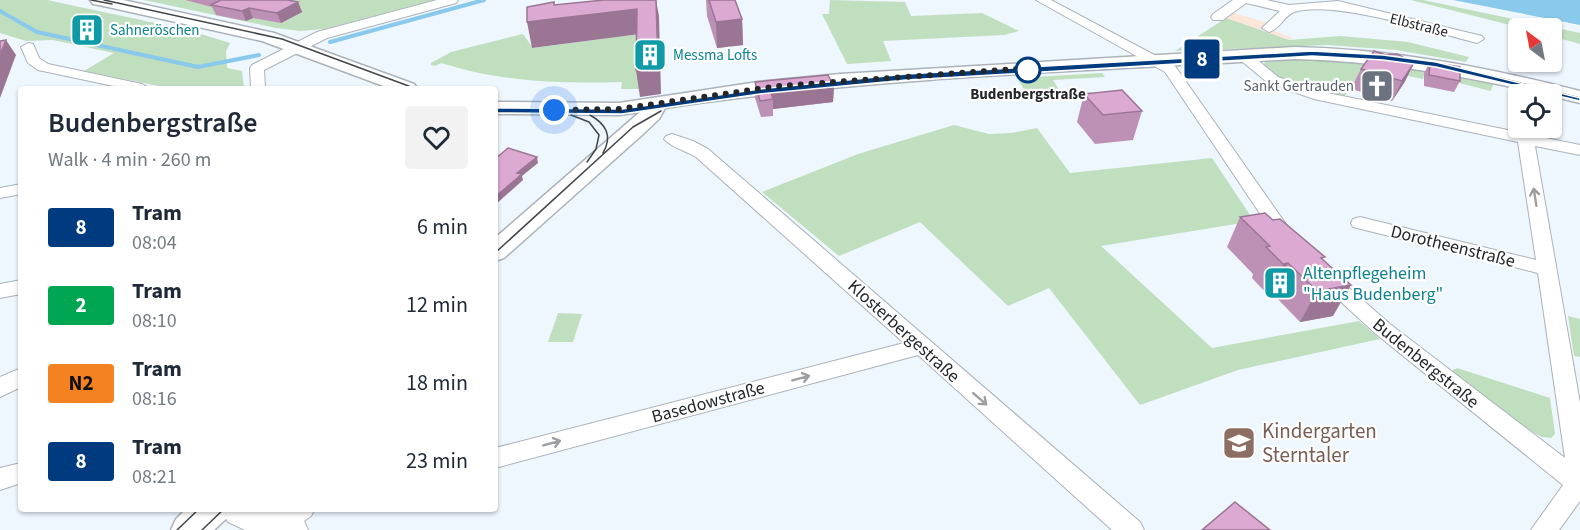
<!DOCTYPE html>
<html lang="en">
<head>
<meta charset="utf-8">
<style>
	:root { --surface:#fff; --page:#f2f2f3; --text:#1f2937; --muted:#747a83 }
	body { margin:0; font-family:"Source Sans 3",sans-serif; background:var(--page); color:var(--text); height:100vh; display:flex; flex-direction:column; font-size:22px; white-space:nowrap }
	* { box-sizing:border-box; margin:0 }
	p { font-size:20px; color:var(--muted) }
	.icon { flex:none; width:33px; height:33px; fill:none; stroke:currentColor; stroke-width:2; stroke-linecap:round; stroke-linejoin:round }
	.map { position:relative; flex:1; overflow:hidden }
	.drawer { position:absolute; left:18px; top:86px; width:480px; height:426px; display:flex; flex-direction:column; background:var(--surface); border-radius:6px; box-shadow:0 2px 4px #0004 }
	.drawer>* { flex:none }
	.badge { padding:0 12px; border-radius:4px; font-size:21px; line-height:39px }
	.needle { width:39px; rotate:328deg }
	.fabs { position:absolute; left:1508px; top:18px; display:grid; gap:12px }
	.fabs a { display:grid; place-items:center; width:54px; height:54px; border-radius:6px; background:var(--surface); box-shadow:0 2px 4px #0004; font-size:30px }
	.you { position:absolute; width:30px; height:30px; margin:-15px; border:4px solid #fff; border-radius:50%; background:#1a73e8; box-shadow:0 0 0 9px #1a73e833 }
	.map>.badge { position:absolute; translate:-50% -50%; box-shadow:0 0 0 3px #fff }
	.round { display:grid; place-items:center; flex:none; width:63px; height:63px; border-radius:6px; background:var(--page) }
	.head { display:flex; align-items:center; justify-content:space-between; height:102px; padding:0 30px }
	h1 { font-size:28px; font-weight:600; line-height:45px }
	ul { padding:0; list-style:none }
	li { display:flex; align-items:center; gap:18px; height:78px; padding:0 30px }
	li div { flex:1 }
	li b { display:block; font-size:22px }
	li em { font-style:normal }
	li .badge { min-width:66px; font-weight:700; text-align:center }
	.map>svg:first-child { display:block }
</style>
</head>
<body>
<div class="map">
<svg width="1580" height="530" viewBox="0 0 1580 530">
	<rect width="100%" height="100%" fill="#eef6fe"/>
	<!-- industrial -->
	<path fill="#fce6d9" d="M1234 13 1268 23 1264 27 1293 38 1290 40 1226 18Z"/>
	<!-- green -->
	<g fill="#bfdfbf">
		<path d="M0 0H47L188 30 230 43 226 51 227 68 242 71 244 88H169L84 71 114 53 53 40 26 41 0 33Z"/>
		<path d="M144 0H434L324 29 300 31 276 28Z"/>
		<path d="M830 0 905 2 911 16 982 13 1019 31 1004 35 883 41 891 61 847 64 822 14H829Z"/>
		<path d="M1411 0H1423L1580 33V44L1551 36V28H1522Z"/>
		<path d="M1226 18 1289 40 1340 36 1408 42 1469 57 1466 62 1396 50 1328 45 1175 51Z"/>
		<path d="M523 34 533 48 640 34V89H621L622 82C558 84 503 82 441 63L435 66 431 65V63L451 52Z"/>
		<path d="M1306 59 1372 60 1494 82 1491 91 1455 82V77L1425 71 1423 79 1408 76 1404 83 1365 71 1344 97 1274 76 1263 66 1265 62Z"/>
		<path d="M1102 73 1105 77 1053 80 1061 93 1091 92 1095 96 1028 101V96L1017 78Z"/>
		<path d="M954 125 989 134 1011 133 1037 128 1070 173 1212 158 1254 221 1101 246 1212 348 1359 321 1380 339 1238 370 1140 405 1049 288 1008 306 920 222 839 256 762 192 858 154Z"/>
		<path d="M558 313 582 314 573 342H548Z"/>
		<path d="M1568 316 1580 319V357L1574 356Z"/>
		<path d="M1457 368 1550 398 1555 434 1551 438 1542 437 1531 431 1451 371Z"/>
	</g>
	<!-- water -->
	<path fill="#89c9eb" d="M1453 0H1580V25Z"/>
	<g fill="none" stroke-linecap="round" stroke-linejoin="round">
		<!-- stream -->
		<g stroke="#89c9eb" stroke-width="4">
			<path d="M0 11 37 32 198 67 259 55"/>
			<path d="M330 42 484 0"/>
		</g>
		<!-- street casing -->
		<g stroke="#abb2ba" stroke-width="2">
			<g id="street">
				<path d="M437 0H458L456 3 327 38 264 70 265 88H251L250 68 252 65 317 32Z"/>
				<path d="M1036 0H1051L1175 66 1295 237 1297 241 1295 245H1281L1165 72Z"/>
				<path d="M1233 0H1267L1289 5 1338 1 1482 36 1484 39 1477 43C1433 32 1335 0 1294 12 1284 16 1280 29 1269 32L1262 28 1280 11 1246 3 1223 20H1213L1211 17 1213 14Z"/>
				<path d="M28 43 33 44 39 58 48 64 142 84 149 88H123L38 70 28 63 21 47Z"/>
				<path d="M1243 51 1248 52 1278 77 1323 92 1580 145V155L1535 146 1580 403V501L1559 530H1531L1563 485 1376 334 1316 279 1319 274 1326 272 1333 274 1390 324 1565 458 1538 273 1353 227 1351 223 1353 219 1360 217 1536 260 1518 142 1314 99 1268 83 1238 58 1236 55Z"/>
				<path d="M672 134 693 141 708 149 1140 522 1144 530H1112L918 355 495 468V448L904 343 696 157C686 151 671 147 664 139L666 136Z"/>
				<path d="M21 184V194L0 198V188Z"/>
				<path d="M21 280V294L0 298V284Z"/>
				<path d="M21 368V387L0 397V377Z"/>
				<path d="M21 463V483L0 490V468Z"/>
				<path d="M220 508H315L311 516 304 521 308 530H245L228 522Z"/>
			</g>
		</g>
		<!-- secondary casing -->
		<g stroke="#abb2ba" stroke-width="3">
			<g id="secondary">
				<path d="M90 0H123L274 33 414 84 417 88H389L262 41 99 5 93 4Z"/>
				<path d="M1294 47C1392 49 1485 67 1580 91V103C1487 80 1392 61 1294 59 1084 71 873 77 665 108L659 119 642 135 504 258 495 261V238L640 112 619 115 495 114V102L619 103 758 82 840 74Z"/>
				<path d="M187 508H231L226 519 214 530H171L176 519Z"/>
			</g>
		</g>
		<!-- street -->
		<use href="#street" fill="#fff" fill-rule="evenodd"/>
		<!-- secondary -->
		<use href="#secondary" fill="#fff" fill-rule="evenodd"/>
		<!-- tram -->
		<g stroke="#42464a" stroke-width="1.5">
			<path d="M91 0 112 4"/>
			<path d="M104 0 282 39 414 88"/>
			<path d="M818 85 948 74 1282 54C1328 54 1373 55 1419 62 1474 70 1527 85 1580 98"/>
			<path d="M495 110 622 111 770 90"/>
			<path d="M571 115 589 122 599 135 596 149 587 162"/>
			<path d="M590 115C606 124 613 136 603 153"/>
			<path d="M495 253 633 127 661 111"/>
			<path d="M177 530 200 508"/>
			<path d="M202 530 225 508"/>
		</g>
	</g>
	<!-- wall -->
	<g fill="#bd91b5">
		<path d="M185 0H288L298 2 302 12 281 23 253 18 246 21 216 15 212 7Z"/>
		<path d="M706 0H735L742 19 743 45 717 48 707 16Z"/>
		<path d="M1430 62 1460 81 1454 92 1424 86V73Z"/>
		<path d="M1414 63 1404 83 1392 101 1351 89 1361 69Z"/>
		<path d="M755 82 834 86 833 102 773 109V116L761 117 755 98Z"/>
		<path d="M1084 94 1142 111 1133 140 1095 144 1077 122Z"/>
		<path d="M1240 217 1273 220 1324 260 1333 316 1300 322 1273 294 1268 295 1252 278 1253 274 1227 247Z"/>
	</g>
	<!-- shaded-wall -->
	<g fill="#9a7694">
		<path d="M656 0 659 16 661 94 640 97 636 70Z"/>
		<path d="M298 2 302 12 281 23 277 13Z"/>
		<path d="M554 2 557 18 637 9 640 34 532 48 527 22 554 5Z"/>
		<path d="M249 8 253 18 246 21 242 11Z"/>
		<path d="M742 19 743 45 717 48 716 22Z"/>
		<path d="M6 40 16 55 0 98V55Z"/>
		<path d="M1414 63 1404 83 1392 101 1402 81Z"/>
		<path d="M834 86 833 102 773 109V99L771 93Z"/>
		<path d="M537 157 538 163 522 176 523 180 495 205V197L517 173Z"/>
		<path d="M1288 263 1273 294 1268 295 1283 264Z"/>
		<path d="M1351 285 1333 316 1300 322 1317 291Z"/>
	</g>
	<!-- building -->
	<g fill="#dca9d3" stroke="#9a7694" stroke-width="1.5">
		<path d="M220 0H288L298 2 277 13 249 8 242 11 211 5 221 0Z"/>
		<path d="M604 0H656L658 66 636 70 637 9 527 22V7L554 2V5Z"/>
		<path d="M709 0H735L742 19 716 22Z"/>
		<path d="M6 40 0 55V41Z"/>
		<path d="M1374 51 1386 55 1397 54 1414 63 1402 81 1361 69Z"/>
		<path d="M1430 62 1460 67V81L1429 75Z"/>
		<path d="M828 75 834 86 771 93 773 99 760 101 755 82Z"/>
		<path d="M1122 90 1142 111 1103 115 1084 94Z"/>
		<path d="M508 148 537 157 517 173 522 174 495 197V159Z"/>
		<path d="M1265 213 1273 220 1280 219 1325 257 1321 258 1351 285 1317 291 1288 263 1283 264 1266 247 1270 246 1240 217Z"/>
		<path d="M1235 502 1270 530H1202Z"/>
	</g>
	<!-- one-way arrows -->
	<defs><path id="oneway-shaft" d="M-6 0H5M1.5-3L5.5 0L1.5 3" fill="none" stroke-width="1.6" stroke-linecap="round" stroke-linejoin="round" transform="scale(1.5)"/></defs>
	<g stroke="#9c9e9f">
		<use href="#oneway-shaft" transform="translate(1535 197) rotate(-99)"/>
		<use href="#oneway-shaft" transform="translate(801 378) rotate(-15)"/>
		<use href="#oneway-shaft" transform="translate(980 399) rotate(41)"/>
		<use href="#oneway-shaft" transform="translate(552 443) rotate(-15)"/>
	</g>
	<!-- line -->
	<path fill="#003b80" stroke="#fff" stroke-width="1.5" d="M1312 51 1383 55 1436 62 1580 98V101L1436 67 1383 60 1312 56 906 80 760 94 622 114 495 113 490 110 495 108 622 109 760 89 906 74Z"/>
	<g fill="none" stroke-linecap="round" stroke-linejoin="round">
		<!-- walk -->
		<path stroke="#24272a" stroke-width="6" stroke-dasharray="0 10.8" d="M554 110 619 109 779 86 1029 68 1028 70"/>
	</g>
	<!-- icons -->
	<defs>
		<g id="building-square" transform="scale(1.725)"><rect x="-9" y="-9" width="18" height="18" rx="4" fill="#0f9aa8" stroke="#fff"/><path d="M-4-6H4V6H1V3H-1V6H-4ZM-2.5-4.3h1.7v1.8h-1.7ZM.8-4.3h1.7v1.8H.8ZM-2.5-1h1.7V.8h-1.7ZM.8-1h1.7V.8H.8Z" fill="#fff"/></g>
		<g id="church-square" transform="scale(1.725)"><rect x="-9" y="-9" width="18" height="18" rx="4" fill="#6b7280" stroke="#fff"/><path d="M-1.2-6h2.4v3.5h3.3v2.4h-3.3V6h-2.4V-.1h-3.3v-2.4h3.3Z" fill="#fff"/></g>
		<g id="school-square" transform="scale(1.725)"><rect x="-9" y="-9" width="18" height="18" rx="4" fill="#8d6e63" stroke="#fff"/><path d="M0-5L7-2L0 1L-7-2ZM-4 1L0 2.5L4 1V4Q0 6-4 4Z" fill="#fff"/></g>
	</defs>
	<g fill-rule="evenodd">
		<use href="#building-square" x="87" y="30"/>
		<use href="#building-square" x="650" y="55"/>
		<use href="#church-square" x="1377" y="86"/>
		<use href="#building-square" x="1280" y="283"/>
		<use href="#school-square" x="1239" y="443"/>
	</g>
	<!-- markers -->
	<circle fill="#fff" stroke="#003b80" stroke-width="3" cx="1028" cy="70" r="12"/>
	<g text-anchor="middle" stroke-width="4.5" stroke-linejoin="round" paint-order="stroke">
		<!-- far-street labels -->
		<g font-size="15" fill="#24272a" stroke="#fff">
			<text transform="translate(1419 25) rotate(14)" y="5">Elbstraße</text>
		</g>
		<!-- far-culture labels -->
		<g font-size="15" fill="#0d838f" stroke="#fff" text-anchor="start">
			<text x="110" y="35">Sahneröschen</text>
			<text x="673" y="60">Messma Lofts</text>
		</g>
		<!-- far-worship labels -->
		<g font-size="15" fill="#5b616d" stroke="#fff" text-anchor="end">
			<text x="1354" y="91">Sankt Gertrauden</text>
		</g>
		<!-- far-stop labels -->
		<g font-size="15" font-weight="bold" fill="#24272a" stroke="#fff">
			<text x="1028" y="99">Budenbergstraße</text>
		</g>
		<!-- street labels -->
		<g font-size="18" fill="#24272a" stroke="#fff">
			<text transform="translate(1453 246) rotate(14)" y="6">Dorotheenstraße</text>
			<text transform="translate(904 331) rotate(42)" y="6">Klosterbergestraße</text>
			<text transform="translate(1426 363) rotate(39)" y="6">Budenbergstraße</text>
			<text transform="translate(708 402) rotate(-15)" y="6">Basedowstraße</text>
		</g>
		<!-- culture labels -->
		<g font-size="18" fill="#0d838f" stroke="#fff" text-anchor="start">
			<text x="1303" y="279">Altenpflegeheim<tspan x="1303" dy="21">"Haus Budenberg"</tspan></text>
		</g>
		<!-- near-education labels -->
		<g font-size="21" fill="#785e54" stroke="#fff" text-anchor="start">
			<text x="1262" y="438">Kindergarten<tspan x="1262" dy="24">Sterntaler</tspan></text>
		</g>
	</g>
</svg>
<div class="fabs">
<a><svg class="needle" viewBox="-14 -14 28 28"><path d="M0-13l5 13h-10z" fill="#e53935"/><path d="M0 13l5-13h-10z" fill="#747a83"/></svg></a>
<a><svg class="icon" aria-label="locate" viewBox="0 0 24 24"><circle cx="12" cy="12" r="6"/><path d="M12 2v4M12 18v4M2 12h4M18 12h4"/></svg></a>
</div>
<div class="you" style="left:554px;top:110px"></div>
<b class="badge" style="left:1202px;top:59px;background:#003b80;color:#fff">8</b>
<section class="drawer">
<div class="head"><div><h1>Budenbergstraße</h1><p>Walk · 4 min · 260 m</p></div><a class="round"><svg class="icon" aria-label="heart" viewBox="0 0 24 24"><path d="M12 20l-8-8c-3-5 5-10 8-4 3-6 11-1 8 4z"/></svg></a></div>
<ul>
<li><span class="badge" style="background:#003b80;color:#fff">8</span><div><b>Tram</b><p>08:04</p></div><em>6 min</em></li>
<li><span class="badge" style="background:#00a651;color:#fff">2</span><div><b>Tram</b><p>08:10</p></div><em>12 min</em></li>
<li><span class="badge" style="background:#f58220;color:#111">N2</span><div><b>Tram</b><p>08:16</p></div><em>18 min</em></li>
<li><span class="badge" style="background:#003b80;color:#fff">8</span><div><b>Tram</b><p>08:21</p></div><em>23 min</em></li>
</ul>
</section>
</div>
</body>
</html>
